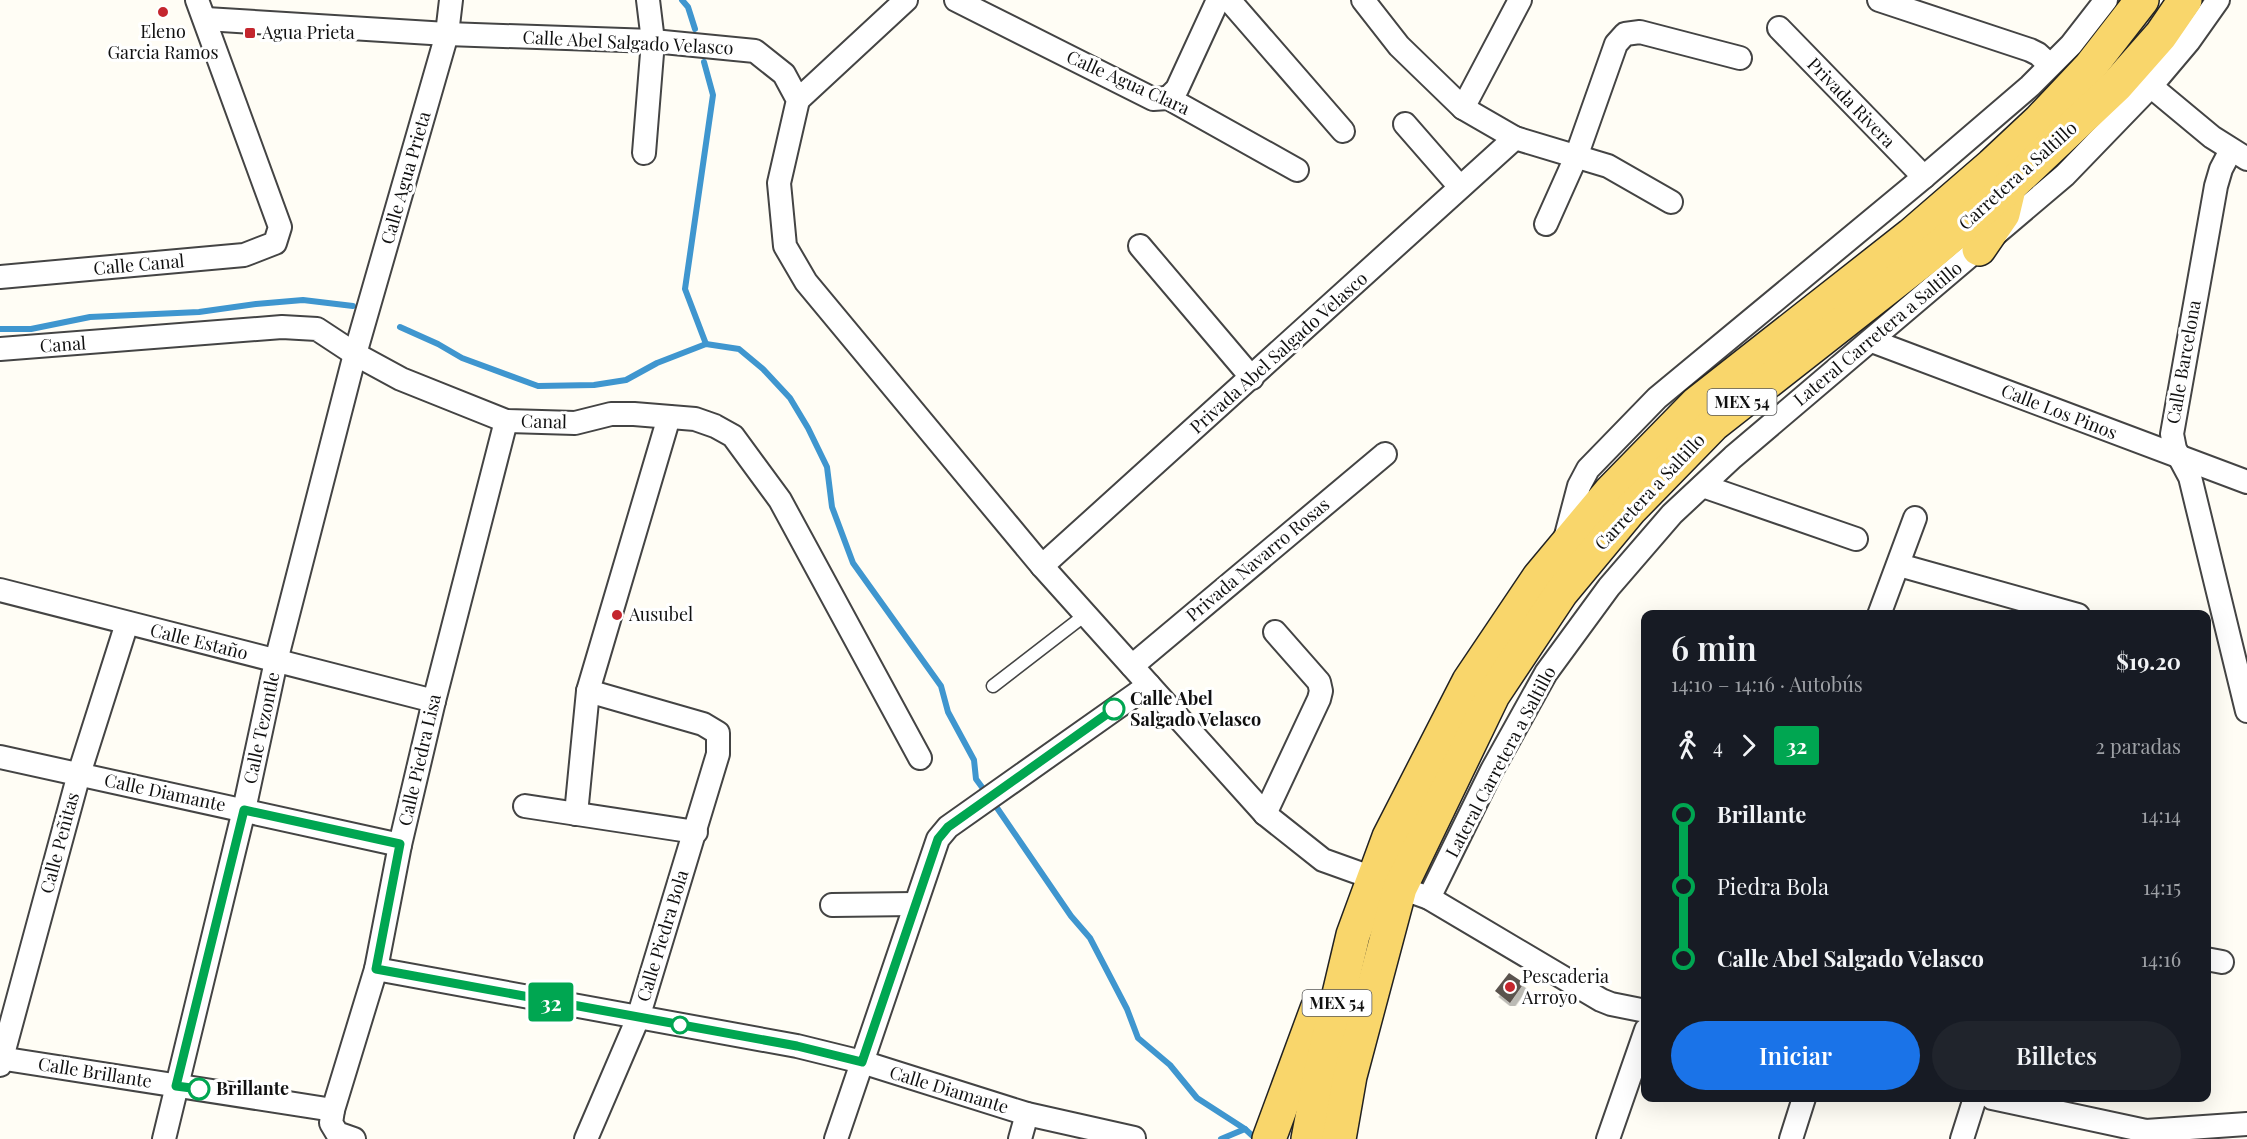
<!DOCTYPE html>
<html lang="es">
<head>
<meta charset="utf-8">
<style>
	:root { --surface:#171b24; --page:#20242c; --text:#f1f3f6; --muted:#9ea1a6; --accent:#1a73e8 }
	body { margin:0; font-family:"Playfair Display",serif; background:var(--page); color:var(--text); height:100vh; display:flex; flex-direction:column; font-size:22px; white-space:nowrap }
	* { box-sizing:border-box; margin:0 }
	p { font-size:20px; color:var(--muted) }
	.icon { flex:none; width:33px; height:33px; fill:none; stroke:currentColor; stroke-width:2; stroke-linecap:round; stroke-linejoin:round }
	.map { position:relative; flex:1; overflow:hidden }
	.panel { position:absolute; left:1641px; top:610px; width:570px; height:492px; display:flex; flex-direction:column; background:var(--surface); border-radius:12px; box-shadow:0 6px 24px #0002 }
	.panel>* { flex:none }
	.badge { padding:0 12px; border-radius:4px; font-size:21px; line-height:39px }
	.map>.badge { position:absolute; translate:-50% -50%; box-shadow:0 0 0 3px #fff }
	.legs { display:flex; align-items:center; gap:9px; height:66px; padding:0 30px; font-size:20px }
	.legs p { margin-inline-start:auto }
	.head { display:flex; align-items:center; justify-content:space-between; height:102px; padding:0 30px }
	h1 { font-size:33px; font-weight:600; line-height:45px }
	.action { display:flex; gap:12px; margin-top:auto; padding:12px 30px }
	.action a { flex:1; height:69px; border-radius:36px; background:var(--accent); color:#fff; font-size:24px; font-weight:600; line-height:69px; text-align:center }
	.action a+a { background:var(--page); color:var(--text) }
	ul { padding:0 30px; list-style:none }
	li { display:flex; align-items:center; gap:21px; height:72px; font-size:22px }
	li i { display:grid; place-items:center; width:9px; height:100%; margin:0 8px; background:currentColor }
	li i::after { content:''; width:15px; height:15px; margin:-8px; border:4px solid; border-radius:50%; background:var(--surface) }
	li p { margin-inline-start:auto }
	li:first-child i { background:linear-gradient(#0000 50%,currentColor 0) }
	li:last-child i { background:linear-gradient(currentColor 50%,#0000 0) }
	.map>svg:first-child { display:block }
</style>
</head>
<body>
<div class="map">
<svg width="2247" height="1139" viewBox="0 0 2247 1139">
	<defs>
		<filter id="shadow"><feDropShadow dx="3.5" dy="6" stdDeviation="0" flood-color="#0004"/></filter>
	</defs>
	<rect width="100%" height="100%" fill="#fffdf5"/>
	<g fill="none" stroke-linecap="round" stroke-linejoin="round">
		<!-- stream -->
		<g stroke="#3f96cf" stroke-width="6">
			<path d="M682 0 688 7 695 29"/>
			<path d="M704 62 713 95 685 289 706 344"/>
			<path d="M400 327 438 344 462 358 538 386 594 385 626 380 657 363 706 344 739 349 763 369 790 398 808 428 827 467 832 507 853 563 941 686 948 712 974 760 976 779 987 794"/>
			<path d="M0 329H31L90 317 199 312 256 304 303 300 353 306"/>
			<path d="M993 802 1071 916 1090 938 1127 1009 1138 1038 1170 1065 1197 1098 1245 1129 1256 1139"/>
			<path d="M1221 1139 1245 1129"/>
		</g>
	</g>
	<!-- building -->
	<path fill="#5a524d" filter="url(#shadow)" d="M1509 973 1524 983 1510 1003 1495 991Z"/>
	<g fill="none" stroke-linecap="round" stroke-linejoin="round">
		<!-- service casing -->
		<g stroke="#444" stroke-width="15">
			<path id="service" d="M993 686 1085 615"/>
		</g>
		<!-- minor casing -->
		<g stroke="#444" stroke-width="26">
			<g id="minor">
				<path d="M956 0 1153 99 1168 98 1297 170"/>
				<path d="M1229 0 1343 131"/>
				<path d="M1363 0 1399 46 1463 108 1515 138 1608 166 1671 202"/>
				<path d="M1879 0 2030 50 2038 54 2050 65"/>
				<path d="M206 19 447 34 653 41 755 51 784 74 798 100 779 183 785 246 806 282 1042 566 1265 814 1323 860 1429 898 1601 1000 1611 1004 1646 1011"/>
				<path d="M1779 28 1924 177"/>
				<path d="M2141 78 2212 137 2247 159"/>
				<path d="M1168 98 1177 89 1218 0"/>
				<path d="M798 100 906 0"/>
				<path d="M1463 108 1520 0"/>
				<path d="M1405 124 1460 187"/>
				<path d="M2231 150 2221 169 2216 186 2172 434 2175 449 2190 477 2247 711"/>
				<path d="M644 153 653 41 648 0"/>
				<path d="M1546 224 1576 157 1616 44 1625 34 1640 32 1740 58"/>
				<path d="M1140 246 1252 378"/>
				<path d="M0 277 244 255 275 243 280 227 197 0"/>
				<path d="M1872 341 2247 482"/>
				<path d="M0 349 282 327 317 329 355 354 401 379 506 421 575 423 611 414H634L695 419 715 426 733 436 780 500 920 758"/>
				<path d="M1703 486 1856 539"/>
				<path d="M1564 543 1579 486 1588 469 1657 398 1924 177 2030 86 2071 45 2106 0"/>
				<path d="M1899 565 2078 615"/>
				<path d="M1042 566 1515 138"/>
				<path d="M0 590 434 701"/>
				<path d="M1879 615 1915 518"/>
				<path d="M1132 666 1385 454"/>
				<path d="M0 757 400 845"/>
				<path d="M525 806 696 832"/>
				<path d="M576 814 588 691 669 417"/>
				<path d="M1265 814 1319 699 1321 691 1319 682 1275 632"/>
				<path d="M1429 898 1492 770 1546 673 1609 587 1672 514 1733 457 2065 175 2151 86 2189 41 2218 0"/>
				<path d="M832 905 915 904"/>
				<path d="M2206 959 2222 962"/>
				<path d="M376 969 797 1046 862 1062 1027 1114 1134 1138"/>
				<path d="M0 1058 333 1110"/>
				<path d="M0 1065 79 774 127 623"/>
				<path d="M1992 1098 2146 1131 2247 1124"/>
				<path d="M164 1139 244 810 276 661 355 354 447 34 451 0"/>
				<path d="M354 1139 337 1133 331 1123 333 1110 376 969 400 845 434 701 506 421"/>
				<path d="M586 1139 638 1018 718 754V733L703 724 588 691"/>
				<path d="M836 1139 938 839 948 827 1149 685"/>
				<path d="M1020 1139 1027 1114"/>
				<path d="M1608 1139 1646 1030"/>
				<path d="M1791 1139 1804 1098"/>
				<path d="M1962 1139 1975 1098"/>
			</g>
		</g>
		<!-- primary casing -->
		<g stroke="#222" stroke-width="36">
			<g id="primary">
				<path d="M1979 249 2003 214 2008 193"/>
				<path d="M1269 1139 1317 1009"/>
				<path d="M1308 1139 1321 1070 1353 935 1389 837 1469 681 1539 577 1610 492 1696 404 1911 235 1992 165 2039 121 2090 67 2142 0"/>
				<path d="M1339 1139 1350 1076 1400 888 1493 695 1561 593 1630 510 1714 424 1928 256 2010 186 2116 86 2161 35 2185 0"/>
			</g>
		</g>
		<!-- service -->
		<use href="#service" stroke="#fff" stroke-width="12"/>
		<!-- minor -->
		<use href="#minor" stroke="#fff" stroke-width="22"/>
		<!-- primary -->
		<use href="#primary" stroke="#f9d66b" stroke-width="33"/>
	</g>
	<g fill="none" stroke-linecap="round" stroke-linejoin="round">
		<!-- line-1 casing -->
		<g stroke="#fff" stroke-width="14">
			<path id="line-1" d="M199 1089 176 1086 244 810 400 844 376 969 797 1046 862 1062 938 839 948 827 1114 709"/>
		</g>
		<!-- line-1 -->
		<use href="#line-1" stroke="#00a651" stroke-width="9"/>
	</g>
	<!-- markers -->
	<g fill="#c4262e" stroke="#fff" stroke-width="2">
		<circle cx="163" cy="12" r="6"/>
		<rect x="244" y="27" width="12" height="12" rx="3"/>
		<circle cx="617" cy="615" r="6"/>
		<circle cx="1510" cy="987" r="6"/>
	</g>
	<g fill="#fff" stroke="#00a651" stroke-width="3">
		<circle cx="1114" cy="709" r="10"/>
		<circle cx="680" cy="1025" r="8"/>
		<circle cx="199" cy="1089" r="10"/>
	</g>
	<g text-anchor="middle" stroke-width="6" stroke-linejoin="round" paint-order="stroke">
		<!-- shield labels -->
		<g fill="#fff" stroke="#585858" stroke-width="1.5">
			<rect x="1707.5" y="389" width="69" height="26" rx="4.5"/>
			<rect x="1302.5" y="990" width="69" height="26" rx="4.5"/>
		</g>
		<g font-size="16" font-weight="bold" fill="#111">
			<text x="1742" y="408">MEX 54</text>
			<text x="1337" y="1009">MEX 54</text>
		</g>
		<!-- poi labels -->
		<g font-size="18" fill="#111" stroke="#fff" text-anchor="start">
			<text x="163" y="38" text-anchor="middle">Eleno<tspan x="163" dy="21">Garcia Ramos</tspan></text>
			<text x="262" y="39">Agua Prieta</text>
			<text x="629" y="621">Ausubel</text>
			<text x="1522" y="983">Pescaderia<tspan x="1522" dy="21">Arroyo</tspan></text>
		</g>
		<!-- street labels -->
		<g font-size="18" fill="#111" stroke="#fff">
			<text transform="translate(628 43) rotate(3)" y="6">Calle Abel Salgado Velasco</text>
			<text transform="translate(1128 83) rotate(24)" y="6">Calle Agua Clara</text>
			<text transform="translate(1851 103) rotate(46)" y="6">Privada Rivera</text>
			<text transform="translate(2018 176) rotate(-42)" y="6">Carretera a Saltillo</text>
			<text transform="translate(406 178) rotate(-74)" y="6">Calle Agua Prieta</text>
			<text transform="translate(139 265) rotate(-5)" y="6">Calle Canal</text>
			<text transform="translate(1878 334) rotate(-40)" y="6">Lateral Carretera a Saltillo</text>
			<text transform="translate(63 345) rotate(-4)" y="6">Canal</text>
			<text transform="translate(1279 353) rotate(-42)" y="6">Privada Abel Salgado Velasco</text>
			<text transform="translate(2184 362) rotate(-80)" y="6">Calle Barcelona</text>
			<text transform="translate(2059 412) rotate(21)" y="6">Calle Los Pinos</text>
			<text transform="translate(544 422) rotate(1)" y="6">Canal</text>
			<text transform="translate(1650 492) rotate(-47)" y="6">Carretera a Saltillo</text>
			<text transform="translate(1258 560) rotate(-40)" y="6">Privada Navarro Rosas</text>
			<text transform="translate(199 642) rotate(14)" y="6">Calle Estaño</text>
			<text transform="translate(262 728) rotate(-78)" y="6">Calle Tezontle</text>
			<text transform="translate(420 760) rotate(-77)" y="6">Calle Piedra Lisa</text>
			<text transform="translate(1501 762) rotate(-62)" y="6">Lateral Carretera a Saltillo</text>
			<text transform="translate(165 793) rotate(12)" y="6">Calle Diamante</text>
			<text transform="translate(60 843) rotate(-75)" y="6">Calle Peñitas</text>
			<text transform="translate(663 936) rotate(-73)" y="6">Calle Piedra Bola</text>
			<text transform="translate(95 1073) rotate(9)" y="6">Calle Brillante</text>
			<text transform="translate(949 1090) rotate(17)" y="6">Calle Diamante</text>
		</g>
		<!-- stop labels -->
		<g font-size="18" font-weight="bold" fill="#111" stroke="#fff" text-anchor="start">
			<text x="1130" y="705">Calle Abel<tspan x="1130" dy="21">Salgado Velasco</tspan></text>
			<text x="216" y="1095">Brillante</text>
		</g>
	</g>
</svg>
<b class="badge" style="left:551px;top:1002px;background:#00a651;color:#fff">32</b>
<section class="panel">
<div class="head"><div><h1>6 min</h1><p>14:10 – 14:16 · Autobús</p></div><b>$19.20</b></div>
<div class="legs"><svg class="icon" aria-label="walk" viewBox="0 0 24 24"><circle cx="13" cy="4" r="2"/><path d="M13 8l-2 6 4 7M11 14l-3 7M7 12l3-4h3l4 4"/></svg>4<svg class="icon" aria-label="forward" viewBox="0 0 24 24"><path d="M9 5l7 7-7 7"/></svg><b class="badge" style="background:#00a651;color:#fff">32</b><p>2 paradas</p></div>
<ul>
<li><i style="color:#00a651"></i><b>Brillante</b><p>14:14</p></li>
<li><i style="color:#00a651"></i><span>Piedra Bola</span><p>14:15</p></li>
<li><i style="color:#00a651"></i><b>Calle Abel Salgado Velasco</b><p>14:16</p></li>
</ul>
<div class="action"><a>Iniciar</a><a>Billetes</a></div>
</section>
</div>
</body>
</html>
